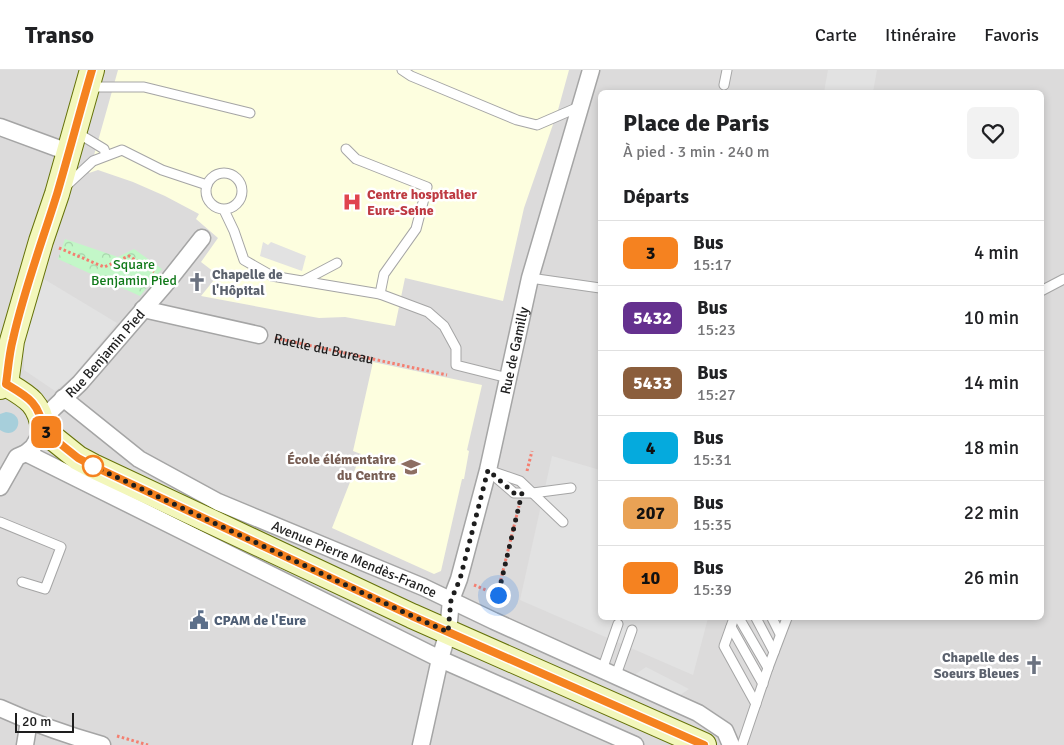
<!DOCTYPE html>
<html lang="fr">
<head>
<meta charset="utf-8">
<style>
	:root { --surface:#fff; --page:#f2f2f2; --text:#202124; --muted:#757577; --line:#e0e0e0 }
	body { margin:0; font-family:Signika,sans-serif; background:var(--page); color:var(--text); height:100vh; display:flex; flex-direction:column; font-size:19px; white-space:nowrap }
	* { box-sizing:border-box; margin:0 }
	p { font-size:16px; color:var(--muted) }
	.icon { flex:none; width:28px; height:28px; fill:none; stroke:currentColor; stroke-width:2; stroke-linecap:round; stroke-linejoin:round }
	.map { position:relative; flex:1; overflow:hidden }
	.details { position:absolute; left:598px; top:20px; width:446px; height:530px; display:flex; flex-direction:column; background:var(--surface); border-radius:8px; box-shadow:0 2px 8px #0003 }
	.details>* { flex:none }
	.badge { padding:0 10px; border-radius:8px; font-size:18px; line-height:32px }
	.scale { position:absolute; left:15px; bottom:12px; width:59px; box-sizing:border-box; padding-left:5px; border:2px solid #1e1e1e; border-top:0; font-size:14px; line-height:18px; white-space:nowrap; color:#1e1e1e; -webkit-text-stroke:4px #fff; paint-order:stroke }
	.you { position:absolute; width:25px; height:25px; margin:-12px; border:4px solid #fff; border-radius:50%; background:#1a73e8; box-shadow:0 0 0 8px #1a73e833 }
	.map>.badge { position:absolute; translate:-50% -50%; box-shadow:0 0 0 2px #fff }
	h2 { padding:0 25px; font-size:19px; line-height:45px }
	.round { display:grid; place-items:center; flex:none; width:52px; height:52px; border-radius:8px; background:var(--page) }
	.overview { display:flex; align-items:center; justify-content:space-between; height:85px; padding:0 25px }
	h1 { font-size:24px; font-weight:700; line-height:38px }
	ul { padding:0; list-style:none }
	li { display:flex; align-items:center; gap:15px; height:65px; padding:0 25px; border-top:1px solid var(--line) }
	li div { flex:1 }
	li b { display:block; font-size:19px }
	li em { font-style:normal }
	li .badge { min-width:55px; font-weight:700; text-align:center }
	header { display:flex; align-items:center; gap:30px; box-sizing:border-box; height:70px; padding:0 25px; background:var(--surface); border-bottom:1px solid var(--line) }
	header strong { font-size:24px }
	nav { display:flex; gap:28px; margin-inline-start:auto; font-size:18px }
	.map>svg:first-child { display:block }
</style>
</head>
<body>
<header>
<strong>Transo</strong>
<nav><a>Carte</a><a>Itinéraire</a><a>Favoris</a></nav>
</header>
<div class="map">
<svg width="1064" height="675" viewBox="0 0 1064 675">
	<defs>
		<pattern id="park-crowns" width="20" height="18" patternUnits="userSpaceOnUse" patternTransform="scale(1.25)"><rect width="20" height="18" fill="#c3f7c8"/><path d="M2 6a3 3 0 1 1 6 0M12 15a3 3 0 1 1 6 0" fill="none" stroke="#a7d3ab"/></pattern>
	</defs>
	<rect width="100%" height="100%" fill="#efece5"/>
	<!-- residential -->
	<path fill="#dcdbdb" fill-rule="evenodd" d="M0 0H1064V675H0ZM600 22H1041V548H600Z"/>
	<!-- education -->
	<g fill="#fdfedf">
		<path d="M118 0H569L558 40 524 138 503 231 405 208 395 256 345 247 319 248 302 245 201 226 218 205 201 192 218 168 196 149 199 144 165 126 133 112 98 100 89 103Z"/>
		<path d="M373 292 482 315 467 380 469 381 464 409H462L441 501 434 504 332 458 361 384 353 381Z"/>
	</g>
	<!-- park -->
	<path fill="url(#park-crowns)" d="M65 169 118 187 134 179 162 199 140 226 58 189Z"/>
	<!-- parking -->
	<g fill="#e2e2e2">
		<path d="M828 0H877L873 22H824Z"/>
		<path d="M263 172 268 175 271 172 306 186 302 201 260 186Z"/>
		<path d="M44 209 117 253 71 309 55 321 24 300V274Z"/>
		<path d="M552 386 600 400V548H708L693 605 520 530Z"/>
		<path d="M646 597 689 619 676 628 631 607Z"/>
	</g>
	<!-- water -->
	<path fill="#a7cfdb" d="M6 342C28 344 17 372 0 360V344Z"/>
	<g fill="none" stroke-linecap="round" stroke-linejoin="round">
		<!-- lane casing -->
		<g stroke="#a5a5a5" stroke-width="11">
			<g id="lane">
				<path d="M402 0 411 6 517 50 537 55 581 36"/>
				<path d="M724 15 727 0"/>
				<path d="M90 17H144L250 43"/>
				<path d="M76 62 104 79 106 85"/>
				<path d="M346 79 356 89 427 117 416 159 384 204 380 224"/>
				<circle cx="224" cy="121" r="18"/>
				<path d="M66 116 93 91 122 80 162 100 207 115"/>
				<path d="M224 140 234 161 244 190 272 206 380 224 428 242 444 256 456 278V295L508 308"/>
				<path d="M530 208 600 218"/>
				<path d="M303 211 337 193"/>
				<path d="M1041 221 1064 209"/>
				<path d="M488 400 520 411 563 452"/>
				<path d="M492 404 514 423H533L571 418"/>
				<path d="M0 452 61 477 45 519 22 512"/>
				<path d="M734 548 724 576 756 634"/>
				<path d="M739 548 768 598"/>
				<path d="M756 548 774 582"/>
				<path d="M772 548 780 564"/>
				<path d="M731 557 763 614"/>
				<path d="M602 600 618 554"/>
				<path d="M616 605 632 560"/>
				<path d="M742 675 768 598 787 548"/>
			</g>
		</g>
		<!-- street casing -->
		<g stroke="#a5a5a5" stroke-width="19">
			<g id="street">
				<path d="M0 57 68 82"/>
				<path d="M143 239 259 265"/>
				<path id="s2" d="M63 328 139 389 218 432 423 517 494 551 698 643 725 661 731 675"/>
				<path id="s3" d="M42 349 80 313 112 276 168 211 202 168"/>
				<path d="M26 383 440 589 635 675"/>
				<path d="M0 417 17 387 26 383 33 377 43 360"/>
				<path d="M0 638C33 653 67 665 102 675"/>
				<path d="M25 675 29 651"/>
				<path id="s4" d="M421 675 440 589 448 562 451 530 459 509 488 400 530 208 591 0"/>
			</g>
		</g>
		<!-- secondary casing -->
		<g stroke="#657209" stroke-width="26">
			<g id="secondary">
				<path d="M6 314 12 271 41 171 57 124 92 0"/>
				<path d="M0 317 6 314C28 327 40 333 43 360L78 388 93 396 412 546 704 675"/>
			</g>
		</g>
		<!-- path -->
		<g stroke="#f47f70" stroke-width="3" stroke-dasharray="2.5 2.5" stroke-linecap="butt">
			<path d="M59 178 104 197 129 186 154 202"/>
			<path id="s1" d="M275 268 447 305"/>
			<path d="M527 401 532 381"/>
			<path d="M474 515 497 525 496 533"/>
			<path d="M497 525 519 436"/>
			<path d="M117 666 148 675"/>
		</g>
		<!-- lane -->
		<use href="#lane" stroke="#fff" stroke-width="9"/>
		<!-- street -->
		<use href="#street" stroke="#fff" stroke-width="16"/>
		<!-- secondary -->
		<use href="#secondary" stroke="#f3f7bb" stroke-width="24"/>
	</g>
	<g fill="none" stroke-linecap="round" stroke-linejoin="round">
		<!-- line casing -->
		<g stroke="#fff" stroke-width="11">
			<path id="line" d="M92 0C80 41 69 83 57 124 42 172 24 220 13 269 9 284 8 300 6 314 28 327 40 333 43 360L78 388 93 396 412 546 704 675"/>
		</g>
		<!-- line -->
		<use href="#line" stroke="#f58220" stroke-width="8"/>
		<!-- walk -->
		<path stroke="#1e1e1e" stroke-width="5" stroke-dasharray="0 9" d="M93 396 412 546 448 562 451 530 460 509 488 400 514 423H522L498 525"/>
	</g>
	<!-- icons -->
	<defs>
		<g id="hospital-bare" transform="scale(1.5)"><path d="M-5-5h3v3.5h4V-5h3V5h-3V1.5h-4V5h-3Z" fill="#e0444e" stroke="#fff" stroke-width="2.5" paint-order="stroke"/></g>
		<g id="church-bare" transform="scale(1.5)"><path d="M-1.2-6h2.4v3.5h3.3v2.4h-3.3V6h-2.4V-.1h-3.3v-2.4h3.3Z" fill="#6b7280" stroke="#fff" stroke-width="2.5" paint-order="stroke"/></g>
		<g id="school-bare" transform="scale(1.5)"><path d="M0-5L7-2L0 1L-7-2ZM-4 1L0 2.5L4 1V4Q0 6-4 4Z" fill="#8d6e63" stroke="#fff" stroke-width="2.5" paint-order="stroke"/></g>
		<g id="civic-bare" transform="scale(1.5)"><path d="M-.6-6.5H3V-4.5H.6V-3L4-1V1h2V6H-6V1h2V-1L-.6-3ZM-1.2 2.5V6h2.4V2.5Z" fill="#5c6f8a" stroke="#fff" stroke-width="2.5" paint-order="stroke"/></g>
	</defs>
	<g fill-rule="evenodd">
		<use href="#hospital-bare" x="352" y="132"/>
		<use href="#church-bare" x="197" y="212"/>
		<use href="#school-bare" x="411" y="397"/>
		<use href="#civic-bare" x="199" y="550"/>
		<use href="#church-bare" x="1034" y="595"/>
	</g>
	<!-- markers -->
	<circle fill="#fff" stroke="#f58220" stroke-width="2.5" cx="93" cy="396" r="10"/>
	<g text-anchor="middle" stroke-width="5" stroke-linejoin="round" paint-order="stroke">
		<!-- health labels -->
		<g font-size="14" font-weight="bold" fill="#be3a42" stroke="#fff" text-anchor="start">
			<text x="367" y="129">Centre hospitalier<tspan x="367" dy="16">Eure-Seine</tspan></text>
		</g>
		<!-- park labels -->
		<g font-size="14" fill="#107919" stroke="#fff">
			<text x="134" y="199">Square<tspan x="134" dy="16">Benjamin Pied</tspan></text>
		</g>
		<!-- worship labels -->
		<g font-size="14" font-weight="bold" fill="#5b616d" stroke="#fff" text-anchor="start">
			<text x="212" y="209">Chapelle de<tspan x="212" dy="16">l'Hôpital</tspan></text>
			<text x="1019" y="592" text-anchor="end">Chapelle des<tspan x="1019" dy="16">Soeurs Bleues</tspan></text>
		</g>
		<!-- street labels -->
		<g font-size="14" fill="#1e1e1e" stroke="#fff">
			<text dy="5" stroke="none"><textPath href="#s1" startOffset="50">Ruelle du Bureau</textPath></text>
			<text dy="5" stroke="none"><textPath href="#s4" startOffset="406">Rue de Gamilly</textPath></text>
			<text dy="5" stroke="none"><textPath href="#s3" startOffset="91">Rue Benjamin Pied</textPath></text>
			<text dy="5" stroke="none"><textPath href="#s2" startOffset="335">Avenue Pierre Mendès-France</textPath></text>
		</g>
		<!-- education labels -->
		<g font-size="14" font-weight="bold" fill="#785e54" stroke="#fff" text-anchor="end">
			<text x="396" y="394">École élémentaire<tspan x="396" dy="16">du Centre</tspan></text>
		</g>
		<!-- service labels -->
		<g font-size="14" font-weight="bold" fill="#4e5e75" stroke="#fff" text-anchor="start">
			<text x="214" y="555">CPAM de l'Eure</text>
		</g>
	</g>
</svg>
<div class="scale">20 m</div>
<div class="you" style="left:498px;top:525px"></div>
<b class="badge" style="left:46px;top:362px;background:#f58220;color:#111">3</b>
<section class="details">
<div class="overview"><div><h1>Place de Paris</h1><p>À pied · 3 min · 240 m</p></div><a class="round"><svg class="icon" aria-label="heart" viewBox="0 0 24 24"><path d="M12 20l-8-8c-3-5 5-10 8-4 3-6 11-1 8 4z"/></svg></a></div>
<h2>Départs</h2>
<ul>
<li><span class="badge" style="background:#f58220;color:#111">3</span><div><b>Bus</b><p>15:17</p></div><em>4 min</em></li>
<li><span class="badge" style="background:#65318f;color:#fff">5432</span><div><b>Bus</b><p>15:23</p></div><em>10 min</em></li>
<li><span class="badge" style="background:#8b5e3c;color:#fff">5433</span><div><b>Bus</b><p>15:27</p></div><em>14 min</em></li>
<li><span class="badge" style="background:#05aadd;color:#111">4</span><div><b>Bus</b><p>15:31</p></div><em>18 min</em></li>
<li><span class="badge" style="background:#e9a255;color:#111">207</span><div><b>Bus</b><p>15:35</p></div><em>22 min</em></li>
<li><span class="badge" style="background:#f58220;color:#111">10</span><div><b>Bus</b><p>15:39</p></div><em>26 min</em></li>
</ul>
</section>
</div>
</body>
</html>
